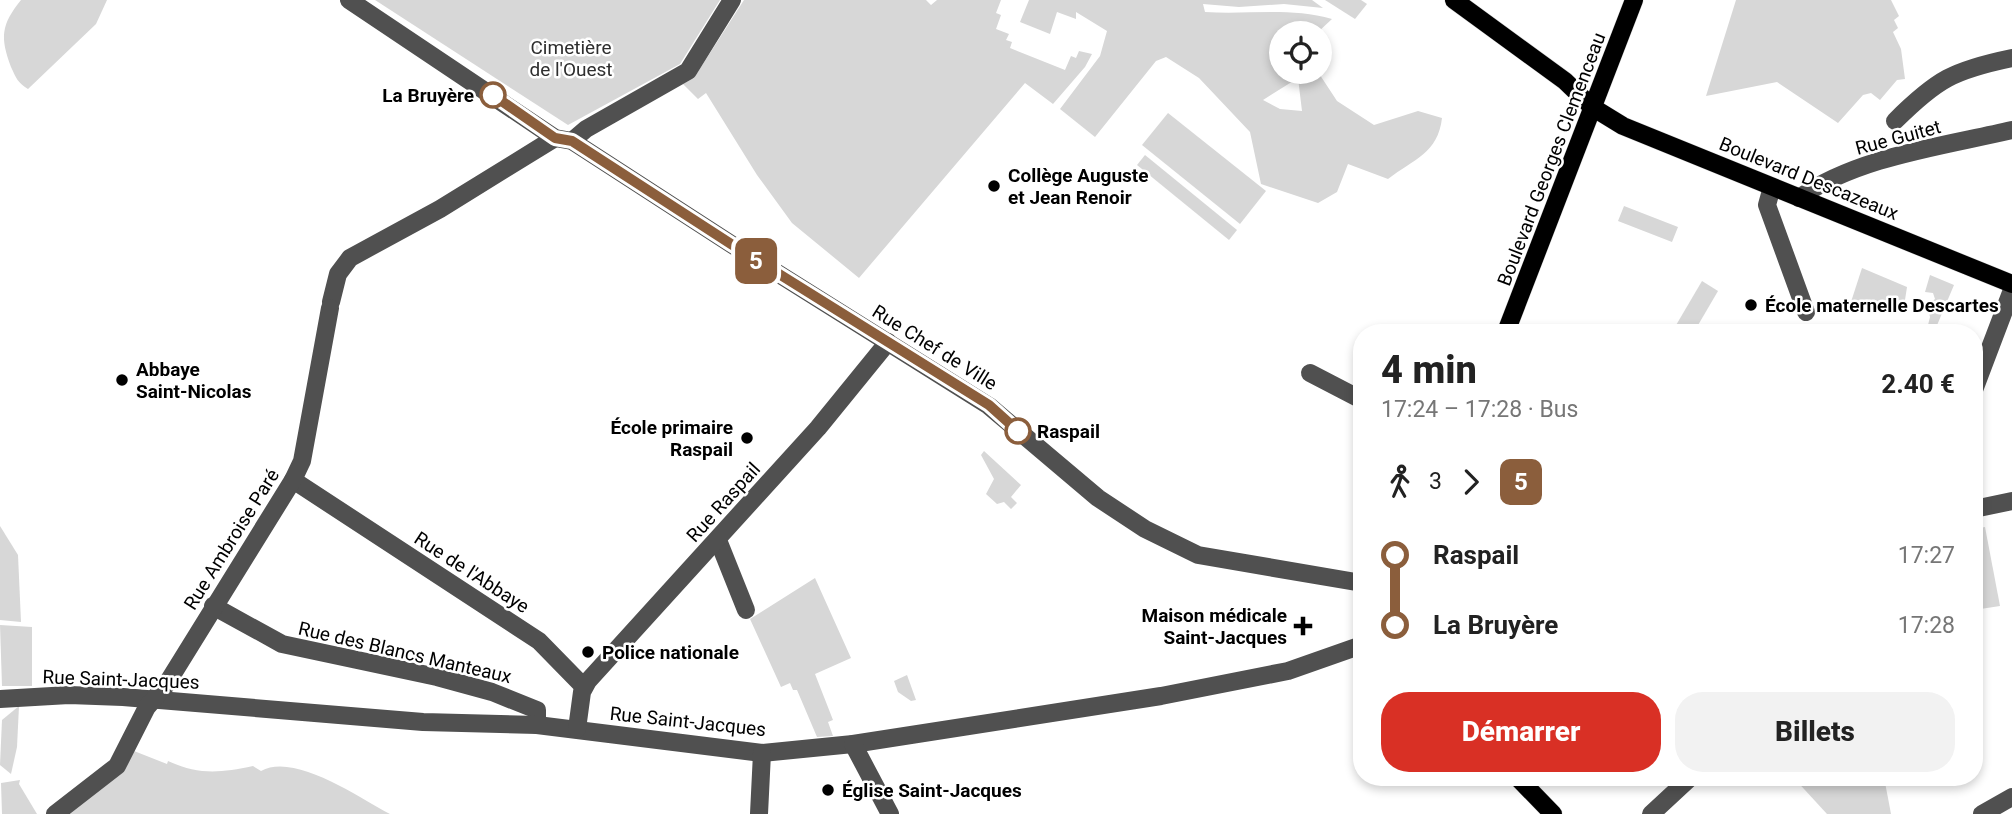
<!DOCTYPE html>
<html lang="fr">
<head>
<meta charset="utf-8">
<style>
	:root { --surface:#fff; --page:#f2f2f2; --text:#222; --muted:#767676; --accent:#d93025 }
	body { margin:0; font-family:Roboto,sans-serif; background:var(--page); color:var(--text); height:100vh; display:flex; flex-direction:column; font-size:26px; white-space:nowrap }
	* { box-sizing:border-box; margin:0 }
	p { font-size:23px; color:var(--muted) }
	.icon { flex:none; width:38px; height:38px; fill:none; stroke:currentColor; stroke-width:2; stroke-linecap:round; stroke-linejoin:round }
	.map { position:relative; flex:1; overflow:hidden }
	.drawer { position:absolute; left:1353px; top:324px; width:630px; height:462px; display:flex; flex-direction:column; background:var(--surface); border-radius:28px; box-shadow:0 4px 10px #0003 }
	.drawer>* { flex:none }
	.badge { padding:0 14px; border-radius:10px; font-size:24px; line-height:46px }
	.controls { position:absolute; left:1269px; top:21px; display:grid; gap:14px }
	.controls a { display:grid; place-items:center; width:63px; height:63px; border-radius:50%; background:var(--surface); box-shadow:0 4px 10px #0003; font-size:35px }
	.map>.badge { position:absolute; translate:-50% -50%; box-shadow:0 0 0 4px #fff }
	.legs { display:flex; align-items:center; gap:10px; height:77px; padding:0 28px; font-size:23px }
	.legs p { margin-inline-start:auto }
	.head { display:flex; align-items:center; justify-content:space-between; height:119px; padding:0 28px }
	h1 { font-size:38px; font-weight:800; line-height:52px }
	.action { display:flex; gap:14px; margin-top:auto; padding:14px 28px }
	.action a { flex:1; height:80px; border-radius:28px; background:var(--accent); color:#fff; font-size:28px; font-weight:800; line-height:80px; text-align:center }
	.action a+a { background:var(--page); color:var(--text) }
	ul { padding:0 28px; list-style:none }
	li { display:flex; align-items:center; gap:24px; height:70px; font-size:26px }
	li i { display:grid; place-items:center; width:10px; height:100%; margin:0 9px; background:currentColor }
	li i::after { content:''; width:18px; height:18px; margin:-9px; border:5px solid; border-radius:50%; background:var(--surface) }
	li p { margin-inline-start:auto }
	li:first-child i { background:linear-gradient(#0000 50%,currentColor 0) }
	li:last-child i { background:linear-gradient(currentColor 50%,#0000 0) }
	.map>svg:first-child { display:block }
</style>
</head>
<body>
<div class="map">
<svg width="2012" height="814" viewBox="0 0 2012 814">
	<rect width="100%" height="100%" fill="#fff"/>
	<!-- green -->
	<g fill="#d7d7d7" fill-rule="evenodd">
		<path d="M21 0H107L96 24 28 89C18 83 16 78 11 67 0 37 1 25 21 0Z"/>
		<path d="M375 0H720L680 64 568 125Z"/>
		<path d="M744 0H926L931 5 937 0H1001L996 13 1001 15 996 29 1009 34 1006 40 1012 42 1010 48 1065 70 1071 56 1076 58 1079 51 1092 54 1085 67 1053 104 1025 83 859 278 792 223 757 175 706 93 698 99 683 84 694 78Z"/>
		<path d="M1029 0H1312L1323 8 1284 4 1239 7 1203 4 1205 12C1247 15 1290 7 1332 19L1317 33H1281V72H1318L1337 101 1374 125 1418 111 1442 118C1438 153 1414 159 1388 179L1348 164 1337 192 1318 203 1261 184 1250 132 1199 78 1166 57 1156 61 1095 137 1060 109 1100 56 1107 31 1076 12V19L1057 12 1050 34 1020 22ZM1298 78 1302 111 1280 109 1263 100Z"/>
		<path d="M1325 0H1361L1367 4 1355 19Z"/>
		<path d="M1736 0H1891L1899 16 1894 20 1898 28 1893 32 1901 49 1905 79 1897 80 1880 100 1871 93 1863 95 1838 123 1777 82 1706 96Z"/>
		<path d="M1168 113 1266 191 1240 224 1142 145Z"/>
		<path d="M1145 155 1237 230 1229 240 1137 165Z"/>
		<path d="M1624 206 1678 227 1672 242 1618 221Z"/>
		<path d="M1862 268 1907 287 1905 300 1850 305Z"/>
		<path d="M1930 275 1954 285 1935 330 1903 332 1928 325 1930 317 1927 306 1935 299 1933 293 1925 292Z"/>
		<path d="M1702 281 1718 291 1694 332H1672Z"/>
		<path d="M984 451 1021 485 1011 497 1017 503 1011 509 1004 502 997 504 986 494 994 479 981 455Z"/>
		<path d="M0 526 18 555 21 622 0 620Z"/>
		<path d="M1985 527 2000 606 1974 610V529Z"/>
		<path d="M815 578 851 658 815 674 833 720 828 722 833 736 817 737 797 690H793L790 683 781 687 750 619Z"/>
		<path d="M0 625 32 627V686H2Z"/>
		<path d="M907 675 916 700 911 701 898 692 894 681Z"/>
		<path d="M19 706 17 747 11 774 0 765 2 720Z"/>
		<path d="M134 751 167 764 168 761C198 775 220 773 253 766L261 771C294 752 358 797 390 814H65L123 771Z"/>
		<path d="M1793 777H1884L1891 814H1827Z"/>
		<path d="M20 780 19 784 37 814H2L1 783Z"/>
	</g>
	<g fill="none" stroke-linecap="round" stroke-linejoin="round">
		<!-- major casing -->
		<g stroke="#dbdbdb" stroke-width="19">
			<g id="major">
				<path d="M1454 0 1565 81 1592 107 1623 126 2012 284"/>
				<path d="M1506 332 1634 0"/>
				<path d="M1517 777 1553 814"/>
			</g>
		</g>
		<!-- minor -->
		<g stroke="#505050" stroke-width="18">
			<path d="M349 0 555 138 572 141 731 244 989 406 1098 498 1145 529 1198 555 1362 583"/>
			<path d="M1895 121C1937 79 1954 70 2012 58"/>
			<path d="M572 141 586 129 688 71 732 0"/>
			<path d="M1772 187 1767 205 1806 312"/>
			<path d="M1799 198C1856 157 1944 146 2012 130"/>
			<path d="M331 302 338 274 350 258 440 209 555 138"/>
			<path d="M1310 373 1362 400"/>
			<path d="M1974 390 2012 290"/>
			<path d="M293 480 539 641 584 687"/>
			<path d="M1974 509 2012 501"/>
			<path d="M718 540 746 610"/>
			<path d="M213 606 282 644 437 677 492 692 537 710V725"/>
			<path d="M0 699 69 695 123 697 423 722 537 725 762 753 853 744 1161 696 1288 671 1362 645"/>
			<path d="M577 729 582 692 588 681 818 428 888 342"/>
			<path d="M853 744 890 814"/>
			<path d="M55 814 117 766 147 707 166 685 293 480 302 461 330 308"/>
			<path d="M759 814 762 753"/>
			<path d="M1651 814 1691 777"/>
			<path d="M1982 814 2012 797"/>
		</g>
		<!-- major -->
		<use href="#major" stroke="#000" stroke-width="18"/>
	</g>
	<g fill="none" stroke-linecap="round" stroke-linejoin="round">
		<!-- line-1 casing -->
		<g stroke="#fff" stroke-width="16">
			<path id="line-1" d="M493 95 555 138 572 141 731 244 989 405 1018 431"/>
		</g>
		<!-- line-1 -->
		<use href="#line-1" stroke="#8b5e3c" stroke-width="10"/>
	</g>
	<!-- markers -->
	<g fill="#fff" stroke="#8b5e3c" stroke-width="3.5">
		<circle cx="493" cy="95" r="12"/>
		<circle cx="1018" cy="431" r="12"/>
	</g>
	<g fill="#000" stroke="#fff" stroke-width="2.5">
		<circle cx="994" cy="186" r="7"/>
		<circle cx="1751" cy="305" r="7"/>
		<circle cx="122" cy="380" r="7"/>
		<circle cx="747" cy="438" r="7"/>
		<path d="M1299.5 615.5h7v7h7v7h-7v7h-7v-7h-7v-7h7z"/>
		<circle cx="588" cy="652" r="7"/>
		<circle cx="828" cy="790" r="7"/>
	</g>
	<g text-anchor="middle" stroke-width="5" stroke-linejoin="round" paint-order="stroke">
		<!-- park labels -->
		<g font-size="19" fill="#2e2e2e" stroke="#fff">
			<text x="571" y="54">Cimetière<tspan x="571" dy="22">de l'Ouest</tspan></text>
		</g>
		<!-- stop labels -->
		<g font-size="19" font-weight="bold" fill="#000" stroke="#fff" text-anchor="end">
			<text x="474" y="102">La Bruyère</text>
			<text x="1037" y="438" text-anchor="start">Raspail</text>
		</g>
		<!-- street labels -->
		<g font-size="19" fill="#000" stroke="#fff">
			<text transform="translate(1898 137) rotate(-15)" y="7">Rue Guitet</text>
			<text transform="translate(1551 159) rotate(-69)" y="7">Boulevard Georges Clemenceau</text>
			<text transform="translate(1809 178) rotate(22)" y="7">Boulevard Descazeaux</text>
			<text transform="translate(935 347) rotate(32)" y="7">Rue Chef de Ville</text>
			<text transform="translate(723 502) rotate(-48)" y="7">Rue Raspail</text>
			<text transform="translate(231 539) rotate(-58)" y="7">Rue Ambroise Paré</text>
			<text transform="translate(472 572) rotate(33)" y="7">Rue de l'Abbaye</text>
			<text transform="translate(405 652) rotate(13)" y="7">Rue des Blancs Manteaux</text>
			<text transform="translate(121 679) rotate(2)" y="7">Rue Saint-Jacques</text>
			<text transform="translate(688 721) rotate(6)" y="7">Rue Saint-Jacques</text>
		</g>
		<!-- poi labels -->
		<g font-size="19" font-weight="bold" fill="#000" stroke="#fff" text-anchor="start">
			<text x="1008" y="182">Collège Auguste<tspan x="1008" dy="22">et Jean Renoir</tspan></text>
			<text x="1765" y="312">École maternelle Descartes</text>
			<text x="136" y="376">Abbaye<tspan x="136" dy="22">Saint-Nicolas</tspan></text>
			<text x="733" y="434" text-anchor="end">École primaire<tspan x="733" dy="22">Raspail</tspan></text>
			<text x="1287" y="622" text-anchor="end">Maison médicale<tspan x="1287" dy="22">Saint-Jacques</tspan></text>
			<text x="602" y="659">Police nationale</text>
			<text x="842" y="797">Église Saint-Jacques</text>
		</g>
	</g>
</svg>
<div class="controls">
<a><svg class="icon" aria-label="locate" viewBox="0 0 24 24"><circle cx="12" cy="12" r="6"/><path d="M12 2v4M12 18v4M2 12h4M18 12h4"/></svg></a>
</div>
<b class="badge" style="left:756px;top:261px;background:#8b5e3c;color:#fff">5</b>
<section class="drawer">
<div class="head"><div><h1>4 min</h1><p>17:24 – 17:28 · Bus</p></div><b>2.40 €</b></div>
<div class="legs"><svg class="icon" aria-label="walk" viewBox="0 0 24 24"><circle cx="13" cy="4" r="2"/><path d="M13 8l-2 6 4 7M11 14l-3 7M7 12l3-4h3l4 4"/></svg>3<svg class="icon" aria-label="forward" viewBox="0 0 24 24"><path d="M9 5l7 7-7 7"/></svg><b class="badge" style="background:#8b5e3c;color:#fff">5</b></div>
<ul>
<li><i style="color:#8b5e3c"></i><b>Raspail</b><p>17:27</p></li>
<li><i style="color:#8b5e3c"></i><b>La Bruyère</b><p>17:28</p></li>
</ul>
<div class="action"><a>Démarrer</a><a>Billets</a></div>
</section>
</div>
</body>
</html>
